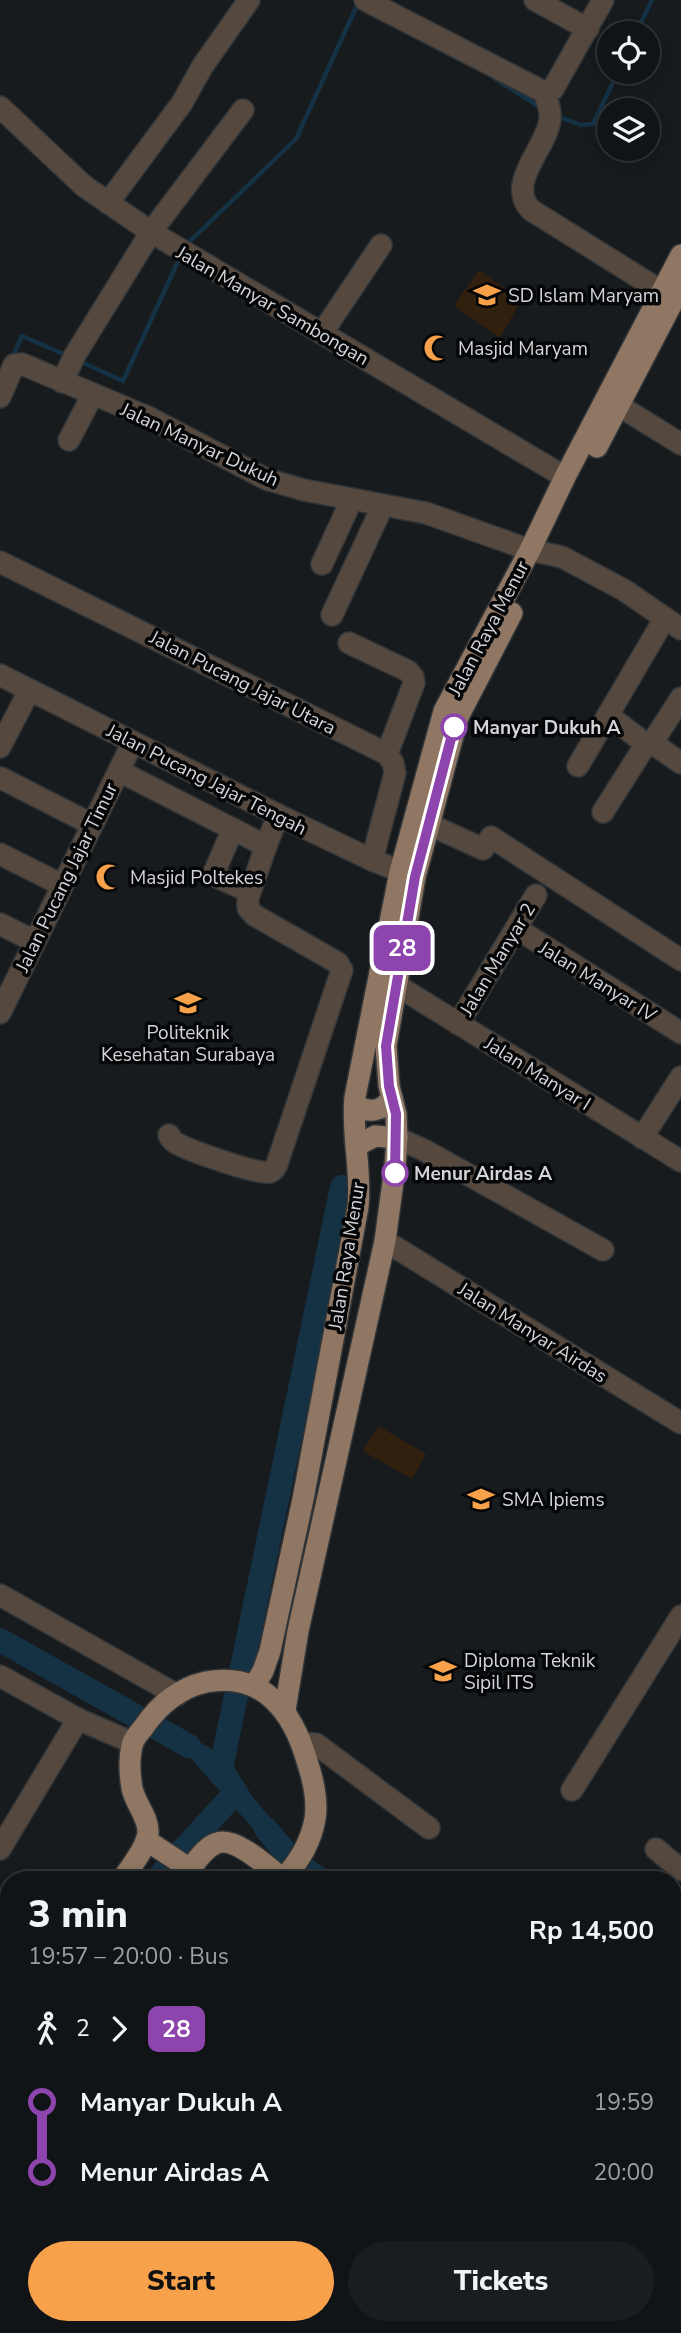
<!DOCTYPE html>
<html lang="en">
<head>
<meta charset="utf-8">
<style>
	:root { --surface:#111416; --page:#1a1d1f; --text:#f1f3f6; --muted:#9c9ea1; --line:#303335; --accent:#f8a14b }
	body { margin:0; font-family:"Nunito Sans",sans-serif; background:var(--page); color:var(--text); height:100vh; display:flex; flex-direction:column; font-size:26px; white-space:nowrap }
	* { box-sizing:border-box; margin:0 }
	p { font-size:23px; color:var(--muted) }
	.icon { flex:none; width:38px; height:38px; fill:none; stroke:currentColor; stroke-width:2; stroke-linecap:round; stroke-linejoin:round }
	.map { position:relative; flex:1; overflow:hidden }
	.side { position:absolute; left:0px; top:1871px; width:682px; height:464px; display:flex; flex-direction:column; background:var(--surface); border-radius:28px 28px 0 0; box-shadow:0 4px 18px #0003,0 0 0 2px var(--line) }
	.side>* { flex:none }
	.badge { padding:0 14px; border-radius:10px; font-size:24px; line-height:46px }
	.buttons { position:absolute; left:597px; top:21px; display:grid; gap:14px }
	.buttons a { display:grid; place-items:center; width:63px; height:63px; border-radius:50%; background:var(--surface); box-shadow:0 4px 18px #0003,0 0 0 2px var(--line); font-size:35px }
	.map>.badge { position:absolute; translate:-50% -50%; box-shadow:0 0 0 4px #fff }
	.legs { display:flex; align-items:center; gap:10px; height:77px; padding:0 28px; font-size:23px }
	.legs p { margin-inline-start:auto }
	.summary { display:flex; align-items:center; justify-content:space-between; height:119px; padding:0 28px }
	h1 { font-size:38px; font-weight:800; line-height:52px }
	.action { display:flex; gap:14px; margin-top:auto; padding:14px 28px }
	.action a { flex:1; height:80px; border-radius:42px; background:var(--accent); color:#111; font-size:28px; font-weight:800; line-height:80px; text-align:center }
	.action a+a { background:var(--page); color:var(--text) }
	ul { padding:0 28px; list-style:none }
	li { display:flex; align-items:center; gap:24px; height:70px; font-size:26px }
	li i { display:grid; place-items:center; width:10px; height:100%; margin:0 9px; background:currentColor }
	li i::after { content:''; width:18px; height:18px; margin:-9px; border:5px solid; border-radius:50%; background:var(--surface) }
	li p { margin-inline-start:auto }
	li:first-child i { background:linear-gradient(#0000 50%,currentColor 0) }
	li:last-child i { background:linear-gradient(currentColor 50%,#0000 0) }
	.map>svg:first-child { display:block }
</style>
</head>
<body>
<div class="map">
<svg width="681" height="2333" viewBox="0 0 681 2333">
	<rect width="100%" height="100%" fill="#171b1e"/>
	<!-- green -->
	<g fill="#32200f">
		<path d="M479 270 521 300 500 338 454 306Z"/>
		<path d="M378 1426 426 1454 412 1479 363 1451Z"/>
	</g>
	<!-- water -->
	<path fill="#153245" d="M163 1723 218 1752 233 1765 252 1796 294 1846 280 1859 188 1755 156 1737Z"/>
	<g fill="none" stroke-linecap="round" stroke-linejoin="round">
		<!-- stream -->
		<g stroke="#153245" stroke-width="4.5">
			<path d="M636 33 652 0"/>
			<path d="M494 78 543 109"/>
			<path d="M557 116 581 125 593 124 618 72"/>
			<path d="M185 246 296 139 359 1"/>
			<path d="M12 358 22 336 68 356"/>
			<path d="M79 361 123 381 180 257"/>
		</g>
		<!-- river -->
		<g stroke="#153245" stroke-width="24">
			<path d="M0 1640 189 1746"/>
			<path d="M220 1773 342 1187"/>
			<path d="M266 1829 293 1861 321 1880"/>
			<path d="M181 1852 236 1792"/>
			<path d="M157 1880 167 1868"/>
			<path d="M0 2086 9 2074"/>
			<path d="M674 2145 681 2151"/>
		</g>
		<!-- minor casing -->
		<g stroke="#313538" stroke-width="24">
			<g id="minor">
				<path d="M365 0 546 93 553 89 603 0"/>
				<path d="M535 0 588 29"/>
				<path d="M544 92C547 101 551 109 550 119 547 148 505 183 531 210L661 291"/>
				<path d="M0 107 84 186 151 232 565 477"/>
				<path d="M108 203 182 103 202 67 249 0"/>
				<path d="M322 333 381 245"/>
				<path d="M62 382 75 355 151 232 243 110"/>
				<path d="M0 397 14 365 22 364 150 418 266 479 304 490 426 513 530 550 562 557 624 590 681 629"/>
				<path d="M618 405 681 444"/>
				<path d="M69 440 93 394"/>
				<path d="M0 562 387 754 393 763 395 773 372 860"/>
				<path d="M322 564 352 499"/>
				<path d="M332 615 383 505"/>
				<path d="M349 643 408 671 413 677 414 683 387 754"/>
				<path d="M0 675 278 815 372 860 415 877"/>
				<path d="M609 716 646 744 652 743 681 763"/>
				<path d="M652 743 681 698"/>
				<path d="M0 747 29 691"/>
				<path d="M578 766 665 618"/>
				<path d="M119 771 266 846 278 815"/>
				<path d="M1 778 91 824"/>
				<path d="M603 812 646 744"/>
				<path d="M428 824 483 849 491 837 681 960"/>
				<path d="M233 829 213 875 250 892"/>
				<path d="M0 854 62 885"/>
				<path d="M0 924 34 941"/>
				<path d="M516 928 681 1033"/>
				<path d="M396 985 681 1161"/>
				<path d="M0 1013 133 742"/>
				<path d="M458 1024 536 895"/>
				<path d="M169 1135C172 1140 171 1140 176 1143 188 1150 260 1176 270 1172 275 1170 275 1168 277 1164L342 970 338 963 254 915 248 908V898L266 846"/>
				<path d="M397 1138 424 1150 603 1250"/>
				<path d="M642 1138 681 1077"/>
				<path d="M385 1241 681 1423"/>
				<path d="M0 1595 177 1695"/>
				<path d="M0 1676 78 1719 133 1743"/>
				<path d="M302 1743 316 1744 429 1828"/>
				<path d="M572 1790 681 1616"/>
				<path d="M0 1849 78 1719"/>
				<path d="M656 1849 681 1870"/>
				<path d="M0 2003 9 2008"/>
				<path d="M674 2022 681 2012"/>
				<path d="M674 2124 681 2129"/>
				<path d="M674 2164 681 2171"/>
				<path d="M674 2319 681 2311"/>
				<path d="M448 2326 456 2333"/>
				<path d="M189 2333 192 2326"/>
				<path d="M371 2333 376 2326"/>
			</g>
		</g>
		<!-- major casing -->
		<g stroke="#313538" stroke-width="24">
			<g id="major">
				<path d="M597 447 681 286"/>
				<path d="M355 1104C368 1114 382 1112 392 1098"/>
				<path d="M358 1145 375 1136 397 1138"/>
				<path d="M254 1686 263 1671 270 1651 303 1499 358 1207C362 1169 351 1134 355 1097L400 872 444 711 530 550 565 477 681 255"/>
				<path d="M285 1710 298 1631 385 1241 395 1167 397 1138 396 1114 389 1086 386 1046 415 877 458 717 512 613"/>
				<path d="M146 1840 190 1869"/>
				<path d="M122 1880C130 1867 147 1848 148 1833 149 1817 135 1804 132 1788 130 1776 129 1758 132 1746 133 1739 139 1733 143 1728 158 1706 179 1688 206 1682 263 1671 293 1712 307 1761 313 1779 318 1800 315 1819 311 1842 299 1862 283 1879 269 1868 235 1836 217 1843 203 1848 191 1868 183 1880"/>
				<path d="M0 2056 9 2044"/>
				<path d="M0 2131 9 2119"/>
			</g>
		</g>
		<!-- minor -->
		<use href="#minor" stroke="#55493f" stroke-width="21"/>
		<!-- major -->
		<use href="#major" stroke="#8f7763" stroke-width="21"/>
	</g>
	<g fill="none" stroke-linecap="round" stroke-linejoin="round">
		<!-- line-1 casing -->
		<g stroke="#fff" stroke-width="16">
			<path id="line-1" d="M395 1173 396 1114 389 1086 386 1046 415 877 454 727"/>
		</g>
		<!-- line-1 -->
		<use href="#line-1" stroke="#8e44ad" stroke-width="10"/>
	</g>
	<!-- icons -->
	<defs>
		<g id="school-bare" transform="scale(2.1)"><path d="M0-5L7-2L0 1L-7-2ZM-4 1L0 2.5L4 1V4Q0 6-4 4Z" fill="#f8a14b" stroke="#050607" stroke-width="2.5" paint-order="stroke"/></g>
		<g id="mosque-bare" transform="scale(2.1)"><path d="M3.5-4.9A6 6 0 1 0 3.5 4.9A5 5 0 1 1 3.5-4.9Z" fill="#f8a14b" stroke="#050607" stroke-width="2.5" paint-order="stroke"/></g>
		<g id="university-bare" transform="scale(2.1)"><path d="M0-5L7-2L0 1L-7-2ZM-4 1L0 2.5L4 1V4Q0 6-4 4Z" fill="#f8a14b" stroke="#050607" stroke-width="2.5" paint-order="stroke"/></g>
	</defs>
	<g fill-rule="evenodd">
		<use href="#school-bare" x="487" y="295"/>
		<use href="#mosque-bare" x="437" y="348"/>
		<use href="#mosque-bare" x="109" y="877"/>
		<use href="#university-bare" x="188" y="1003"/>
		<use href="#school-bare" x="481" y="1499"/>
		<use href="#university-bare" x="443" y="1671"/>
	</g>
	<!-- markers -->
	<g fill="#fff" stroke="#8e44ad" stroke-width="3.5">
		<circle cx="454" cy="727" r="12"/>
		<circle cx="395" cy="1173" r="12"/>
	</g>
	<g text-anchor="middle" stroke-width="7" stroke-linejoin="round" paint-order="stroke">
		<!-- poi labels -->
		<g font-size="19" fill="#d3d5d8" stroke="#050607" text-anchor="start">
			<text x="508" y="302">SD Islam Maryam</text>
			<text x="458" y="355">Masjid Maryam</text>
			<text x="130" y="884">Masjid Poltekes</text>
			<text x="188" y="1039" text-anchor="middle">Politeknik<tspan x="188" dy="22">Kesehatan Surabaya</tspan></text>
			<text x="502" y="1506">SMA Ipiems</text>
			<text x="464" y="1667">Diploma Teknik<tspan x="464" dy="22">Sipil ITS</tspan></text>
		</g>
		<!-- street labels -->
		<g font-size="19" fill="#d3d5d8" stroke="#050607">
			<text transform="translate(273 305) rotate(30)" y="7">Jalan Manyar Sambongan</text>
			<text transform="translate(200 444) rotate(25)" y="7">Jalan Manyar Dukuh</text>
			<text transform="translate(488 628) rotate(-62)" y="7">Jalan Raya Menur</text>
			<text transform="translate(243 682) rotate(27)" y="7">Jalan Pucang Jajar Utara</text>
			<text transform="translate(207 779) rotate(27)" y="7">Jalan Pucang Jajar Tengah</text>
			<text transform="translate(66 877) rotate(-64)" y="7">Jalan Pucang Jajar Timur</text>
			<text transform="translate(497 959) rotate(-59)" y="7">Jalan Manyar 2</text>
			<text transform="translate(598 981) rotate(32)" y="7">Jalan Manyar IV</text>
			<text transform="translate(538 1073) rotate(32)" y="7">Jalan Manyar I</text>
			<text transform="translate(346 1256) rotate(-81)" y="7">Jalan Raya Menur</text>
			<text transform="translate(533 1332) rotate(32)" y="7">Jalan Manyar Airdas</text>
		</g>
		<!-- stop labels -->
		<g font-size="19" font-weight="bold" fill="#d3d5d8" stroke="#050607" text-anchor="start">
			<text x="473" y="734">Manyar Dukuh A</text>
			<text x="414" y="1180">Menur Airdas A</text>
		</g>
	</g>
</svg>
<div class="buttons">
<a><svg class="icon" aria-label="locate" viewBox="0 0 24 24"><circle cx="12" cy="12" r="6"/><path d="M12 2v4M12 18v4M2 12h4M18 12h4"/></svg></a>
<a><svg class="icon" aria-label="layers" viewBox="0 0 24 24"><path d="M12 4l9 5-9 5-9-5zM3 14l9 5 9-5"/></svg></a>
</div>
<b class="badge" style="left:402px;top:948px;background:#8e44ad;color:#fff">28</b>
<section class="side">
<div class="summary"><div><h1>3 min</h1><p>19:57 – 20:00 · Bus</p></div><b>Rp 14,500</b></div>
<div class="legs"><svg class="icon" aria-label="walk" viewBox="0 0 24 24"><circle cx="13" cy="4" r="2"/><path d="M13 8l-2 6 4 7M11 14l-3 7M7 12l3-4h3l4 4"/></svg>2<svg class="icon" aria-label="forward" viewBox="0 0 24 24"><path d="M9 5l7 7-7 7"/></svg><b class="badge" style="background:#8e44ad;color:#fff">28</b></div>
<ul>
<li><i style="color:#8e44ad"></i><b>Manyar Dukuh A</b><p>19:59</p></li>
<li><i style="color:#8e44ad"></i><b>Menur Airdas A</b><p>20:00</p></li>
</ul>
<div class="action"><a>Start</a><a>Tickets</a></div>
</section>
</div>
</body>
</html>
